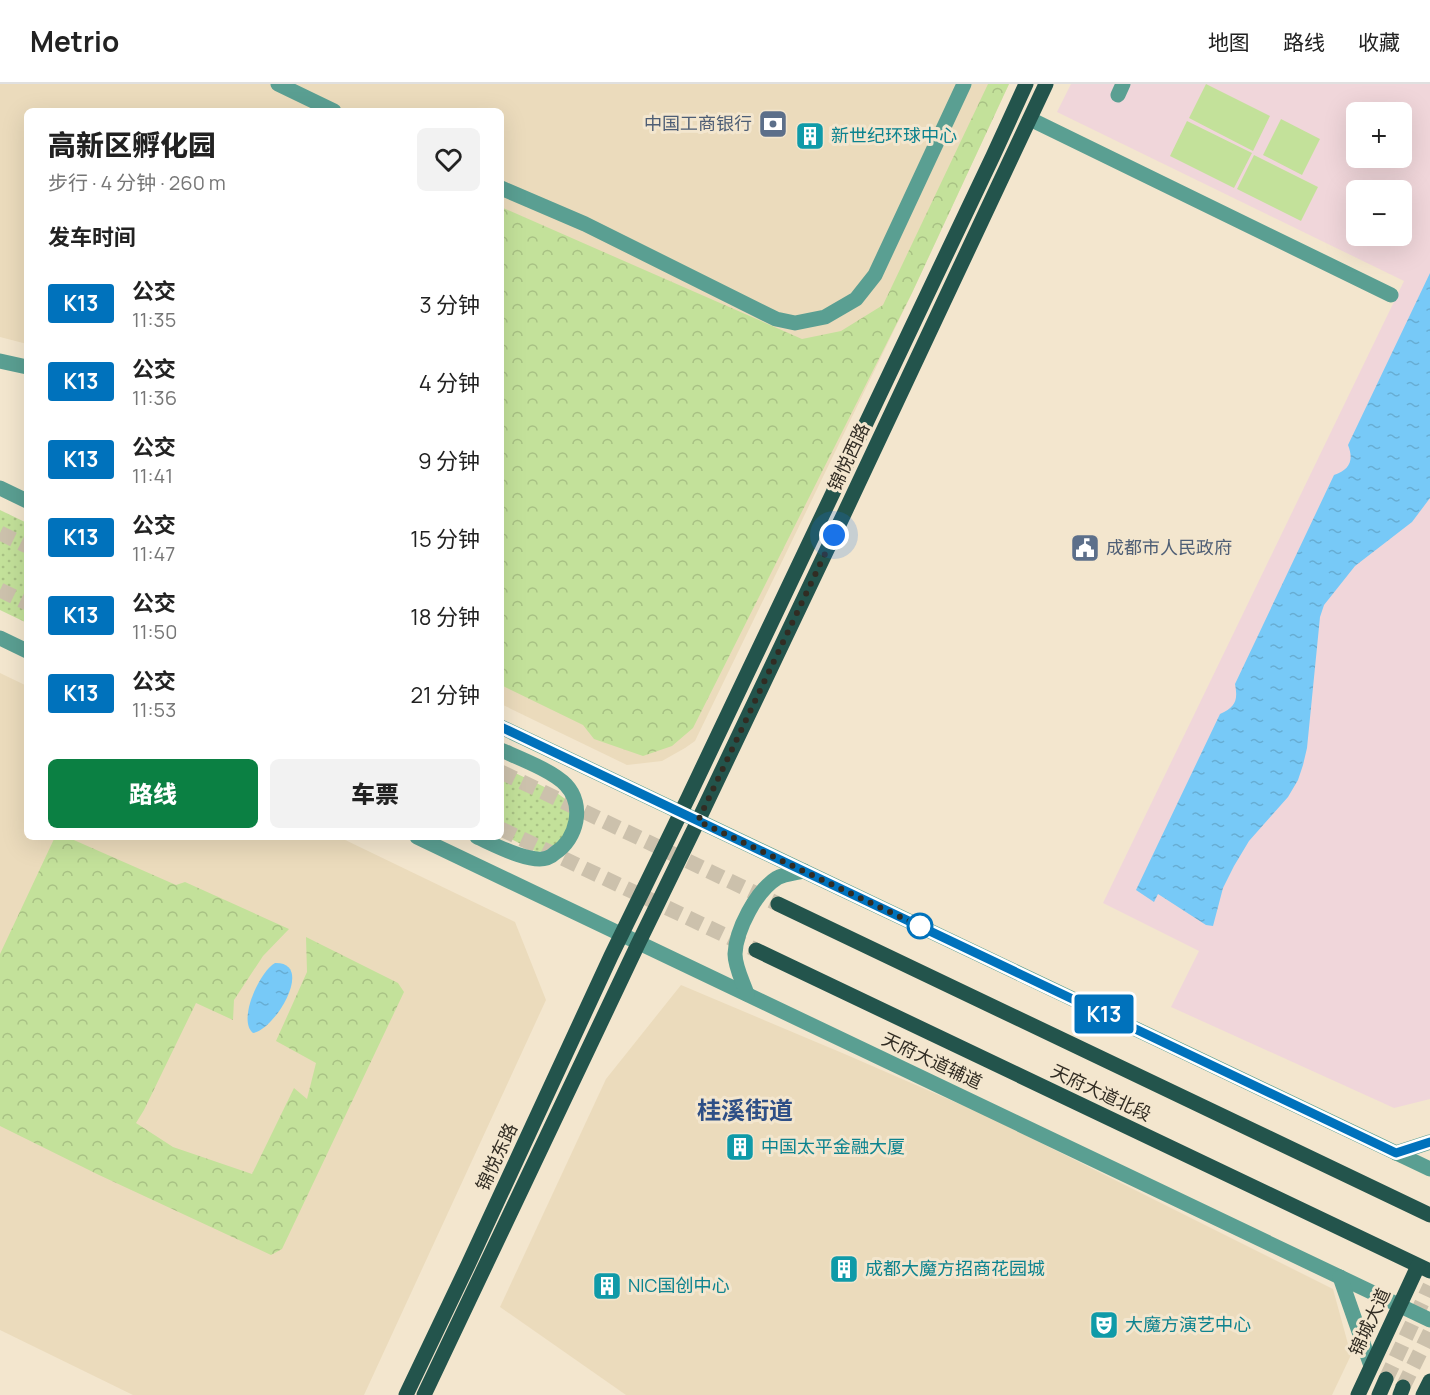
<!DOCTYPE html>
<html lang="zh">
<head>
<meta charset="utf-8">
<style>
	:root { --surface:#fff; --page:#f2f2f2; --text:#222; --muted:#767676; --line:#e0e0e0; --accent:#0b8043 }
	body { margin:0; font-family:Manrope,"Noto Sans SC",sans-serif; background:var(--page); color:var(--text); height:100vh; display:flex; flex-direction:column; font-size:22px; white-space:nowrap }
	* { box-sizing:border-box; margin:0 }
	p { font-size:20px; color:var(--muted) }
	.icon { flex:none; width:33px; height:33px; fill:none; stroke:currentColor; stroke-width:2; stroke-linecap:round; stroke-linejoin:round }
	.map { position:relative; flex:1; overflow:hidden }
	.drawer { position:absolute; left:24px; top:24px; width:480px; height:732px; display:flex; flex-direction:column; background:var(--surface); border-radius:9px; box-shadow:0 6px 24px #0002 }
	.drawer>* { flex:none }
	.badge { padding:0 12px; border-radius:4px; font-size:21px; line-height:39px }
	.tools { position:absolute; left:1346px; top:18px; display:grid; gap:12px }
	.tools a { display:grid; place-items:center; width:66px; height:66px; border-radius:9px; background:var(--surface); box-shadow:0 6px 24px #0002; font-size:30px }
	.you { position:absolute; width:30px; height:30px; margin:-15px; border:4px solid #fff; border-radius:50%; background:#1a73e8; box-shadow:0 0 0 9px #1a73e833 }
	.map>.badge { position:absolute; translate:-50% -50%; box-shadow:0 0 0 3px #fff }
	h2 { padding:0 24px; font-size:22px; line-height:54px }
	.round { display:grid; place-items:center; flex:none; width:63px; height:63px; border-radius:9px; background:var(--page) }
	.summary { display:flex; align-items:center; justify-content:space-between; height:102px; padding:0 24px }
	h1 { font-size:28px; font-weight:800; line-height:45px }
	.action { display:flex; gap:12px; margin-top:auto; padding:12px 24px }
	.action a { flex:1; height:69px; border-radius:9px; background:var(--accent); color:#fff; font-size:24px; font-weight:800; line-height:69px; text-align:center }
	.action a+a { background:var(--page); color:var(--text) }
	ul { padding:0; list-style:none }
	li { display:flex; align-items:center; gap:18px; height:78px; padding:0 24px }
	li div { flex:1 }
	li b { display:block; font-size:22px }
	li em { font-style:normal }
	li .badge { min-width:66px; font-weight:700; text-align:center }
	header { display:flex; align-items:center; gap:36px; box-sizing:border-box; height:84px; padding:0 30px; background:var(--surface); border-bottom:2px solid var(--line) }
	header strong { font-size:28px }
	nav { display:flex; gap:33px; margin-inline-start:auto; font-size:21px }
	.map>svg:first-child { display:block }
</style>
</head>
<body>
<header>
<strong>Metrio</strong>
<nav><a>地图</a><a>路线</a><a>收藏</a></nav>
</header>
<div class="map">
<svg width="1430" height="1311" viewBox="0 0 1430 1311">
	<defs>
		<pattern id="grass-dots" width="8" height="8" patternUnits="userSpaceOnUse" patternTransform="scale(1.5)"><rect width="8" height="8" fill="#c3e19a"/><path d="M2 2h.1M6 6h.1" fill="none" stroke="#a8c184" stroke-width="1.8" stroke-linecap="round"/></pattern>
		<pattern id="forest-crowns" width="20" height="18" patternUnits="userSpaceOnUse" patternTransform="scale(1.5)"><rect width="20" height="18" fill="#c3e19a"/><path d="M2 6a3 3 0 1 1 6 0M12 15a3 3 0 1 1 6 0" fill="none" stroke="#a8c184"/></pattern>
		<pattern id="water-ripples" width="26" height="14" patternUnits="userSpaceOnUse" patternTransform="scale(1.5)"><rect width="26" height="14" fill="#77c9f7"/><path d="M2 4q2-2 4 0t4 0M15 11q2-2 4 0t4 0" fill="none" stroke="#67add3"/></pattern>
	</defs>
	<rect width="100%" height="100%" fill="#f3e6ce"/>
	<!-- built -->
	<g fill="#ebdbbc">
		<path d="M0 0H1009L912 209 695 657 685 664 662 677 627 681 501 620V27H27V260L0 253Z"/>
		<path d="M0 589 27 602V753H339L515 838 546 916 364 1311H133L0 1246Z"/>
		<path d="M681 901 847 971 987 1032 1333 1205 1351 1271 1332 1311H626L500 1223 606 995Z"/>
	</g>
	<!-- industrial -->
	<path fill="#f0d6da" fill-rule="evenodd" d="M1071 0H1430V1015L1394 1024 1171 923 1199 867 1103 819 1404 197 1057 28ZM1356 28H1401V74H1356ZM1356 106H1401V152H1356Z"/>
	<!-- grass -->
	<g fill="url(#grass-dots)">
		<path d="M0 426 27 439V539L0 526Z"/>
		<path d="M501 682 557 709 568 717 572 732 570 747 555 764 537 768 501 750Z"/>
	</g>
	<!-- forest -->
	<g fill="url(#forest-crowns)">
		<path d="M988 0H1009L912 209 693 644 672 662 643 672 594 655 583 641 501 601V123L802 255 841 247 883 221Z"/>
		<path d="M60 753H67L176 801 185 798 289 845 263 872 234 916 233 936 196 919 144 1026 136 1039 173 1063 252 1090 294 1004 307 1015 316 979 276 957 307 888 306 853 398 899 404 908 282 1165 271 1171 99 1091 0 1042V870L54 755Z"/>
	</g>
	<!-- garden -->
	<g fill="#c3e19a">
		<path d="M1206 0 1270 32 1253 67 1189 34Z"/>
		<path d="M1281 35 1320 55 1302 91 1263 71Z"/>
		<path d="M1187 37 1252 69 1234 104 1170 72Z"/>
		<path d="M1254 71 1318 103 1301 137 1237 105Z"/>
	</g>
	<!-- water -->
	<g fill="url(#water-ripples)">
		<path d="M1430 189V414L1412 438 1355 482 1324 521 1320 533 1307 664 1303 681 1298 696 1288 713 1249 757 1234 782 1223 804 1213 842 1206 841 1158 810 1154 818 1136 806 1220 630C1236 623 1238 616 1235 600L1334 391C1350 386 1354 376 1348 361Z"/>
		<path d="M275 879C315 878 276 945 253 949 237 936 260 887 275 879Z"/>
	</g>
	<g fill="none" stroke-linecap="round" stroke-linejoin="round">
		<!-- major-tunnel -->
		<g stroke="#ccc1ac" stroke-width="15" stroke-dasharray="15 8" stroke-linecap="butt">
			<path d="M0 449 27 462"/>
			<path d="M0 506 27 519"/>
			<path d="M501 688 778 820"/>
			<path d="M501 745 756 866"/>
			<path d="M1386 1295 1430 1202"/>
			<path d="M1403 1303 1430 1248"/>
		</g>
		<!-- minor -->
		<g stroke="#5a9f92" stroke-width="15">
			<path d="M278 0 334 27"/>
			<path d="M1118 11 1123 0"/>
			<path d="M1030 35 1391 211"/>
			<path d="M501 104 585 140 776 235 795 239 825 233 856 215 875 191 964 0"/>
			<path d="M0 277 27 283"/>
			<path d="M0 404 27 417"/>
			<path d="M0 554 27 567"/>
			<path d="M501 643 1430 1085"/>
			<path d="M417 753 1430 1236"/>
			<path d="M477 753C493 760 530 780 547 774 550 773 553 771 555 769 577 755 585 721 566 701 553 687 519 674 501 666"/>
			<path d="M747 910C743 898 735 883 735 870 736 846 756 807 777 794 784 790 796 789 804 787"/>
			<path d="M1396 1069 1430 1058"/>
			<path d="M1340 1193 1371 1282"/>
		</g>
		<!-- major -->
		<g stroke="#23544c" stroke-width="15">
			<path d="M778 820 1430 1131"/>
			<path d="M756 866 1430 1187"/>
			<path d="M406 1311 468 1181 611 872 688 714 993 72 1026 0"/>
			<path d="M424 1311 639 858 698 737 844 430 1046 0"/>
			<path d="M1358 1311 1418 1182"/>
			<path d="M1379 1311 1386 1295"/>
			<path d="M1400 1311 1403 1303"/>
			<path d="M1423 1311 1430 1297"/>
		</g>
	</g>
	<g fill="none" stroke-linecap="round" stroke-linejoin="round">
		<!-- line casing -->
		<g stroke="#fff" stroke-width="14">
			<path id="line" d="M501 643 1396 1069 1430 1058"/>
		</g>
		<!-- line -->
		<use href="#line" stroke="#0072bc" stroke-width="9"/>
		<!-- walk -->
		<path stroke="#312c23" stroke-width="6" stroke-dasharray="0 10.8" d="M834 451 698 737 928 846 920 842"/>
	</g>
	<!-- icons -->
	<defs>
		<g id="bank-square" transform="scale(1.5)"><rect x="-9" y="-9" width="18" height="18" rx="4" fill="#5c6f8a" stroke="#f3e6ce"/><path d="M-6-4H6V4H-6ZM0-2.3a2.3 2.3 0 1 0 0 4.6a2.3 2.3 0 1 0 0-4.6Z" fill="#fff"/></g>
		<g id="building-square" transform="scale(1.5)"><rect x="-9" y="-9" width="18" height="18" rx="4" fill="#0f9aa8" stroke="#f3e6ce"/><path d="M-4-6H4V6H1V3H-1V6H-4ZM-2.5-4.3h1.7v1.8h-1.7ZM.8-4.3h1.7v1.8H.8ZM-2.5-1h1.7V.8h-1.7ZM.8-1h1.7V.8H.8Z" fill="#fff"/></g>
		<g id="civic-square" transform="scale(1.5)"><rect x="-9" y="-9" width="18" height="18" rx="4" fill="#5c6f8a" stroke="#f3e6ce"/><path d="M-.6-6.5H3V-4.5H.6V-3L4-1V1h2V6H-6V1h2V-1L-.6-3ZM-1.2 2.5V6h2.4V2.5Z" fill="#fff"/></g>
		<g id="theatre-square" transform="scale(1.5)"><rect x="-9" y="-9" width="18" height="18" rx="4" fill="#0f9aa8" stroke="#f3e6ce"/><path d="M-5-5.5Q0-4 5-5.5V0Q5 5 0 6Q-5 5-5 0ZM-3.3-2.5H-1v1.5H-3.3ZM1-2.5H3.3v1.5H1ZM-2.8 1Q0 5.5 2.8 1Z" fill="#fff"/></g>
	</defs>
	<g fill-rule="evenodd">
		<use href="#bank-square" x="773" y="40"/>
		<use href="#building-square" x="810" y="52"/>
		<use href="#civic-square" x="1085" y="464"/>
		<use href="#building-square" x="740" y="1063"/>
		<use href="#building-square" x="844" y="1185"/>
		<use href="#building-square" x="607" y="1202"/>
		<use href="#theatre-square" x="1104" y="1241"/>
	</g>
	<!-- markers -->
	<circle fill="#fff" stroke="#0072bc" stroke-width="3" cx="920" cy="842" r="12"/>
	<g text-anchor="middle" stroke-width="6" stroke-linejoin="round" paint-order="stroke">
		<!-- service labels -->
		<g font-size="18" fill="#4e5e75" stroke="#f3e6ce" text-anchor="end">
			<text x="752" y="46">中国工商银行</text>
			<text x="1106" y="470" text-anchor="start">成都市人民政府</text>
		</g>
		<!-- culture labels -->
		<g font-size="18" fill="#0d838f" stroke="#f3e6ce" text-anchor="start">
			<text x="831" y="58">新世纪环球中心</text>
			<text x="761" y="1069">中国太平金融大厦</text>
			<text x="865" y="1191">成都大魔方招商花园城</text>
			<text x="628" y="1208">NIC国创中心</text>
			<text x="1125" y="1247">大魔方演艺中心</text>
		</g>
		<!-- street labels -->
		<g font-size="18" fill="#312c23" stroke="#f3e6ce">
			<text transform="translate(849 373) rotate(-65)" y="6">锦悦西路</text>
			<text transform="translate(932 977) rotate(25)" y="6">天府大道辅道</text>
			<text transform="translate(1101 1009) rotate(25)" y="6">天府大道北段</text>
			<text transform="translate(497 1073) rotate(-65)" y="6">锦悦东路</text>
			<text transform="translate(1370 1238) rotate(-65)" y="6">锦城大道</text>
		</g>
		<!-- district labels -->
		<g font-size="24" font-weight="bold" fill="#2e4f86" stroke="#f3e6ce">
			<text x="745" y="1035">桂溪街道</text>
		</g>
	</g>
</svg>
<div class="tools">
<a>+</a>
<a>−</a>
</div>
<div class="you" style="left:834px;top:451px"></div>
<b class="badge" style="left:1104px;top:930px;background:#0072bc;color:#fff">K13</b>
<section class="drawer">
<div class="summary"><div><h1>高新区孵化园</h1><p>步行 · 4 分钟 · 260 m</p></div><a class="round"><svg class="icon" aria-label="heart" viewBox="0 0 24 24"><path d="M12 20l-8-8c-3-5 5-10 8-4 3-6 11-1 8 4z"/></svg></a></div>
<h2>发车时间</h2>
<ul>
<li><span class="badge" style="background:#0072bc;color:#fff">K13</span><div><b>公交</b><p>11:35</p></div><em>3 分钟</em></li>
<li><span class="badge" style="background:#0072bc;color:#fff">K13</span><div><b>公交</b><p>11:36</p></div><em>4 分钟</em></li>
<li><span class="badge" style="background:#0072bc;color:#fff">K13</span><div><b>公交</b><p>11:41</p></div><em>9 分钟</em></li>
<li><span class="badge" style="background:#0072bc;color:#fff">K13</span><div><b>公交</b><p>11:47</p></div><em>15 分钟</em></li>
<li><span class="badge" style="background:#0072bc;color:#fff">K13</span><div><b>公交</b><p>11:50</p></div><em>18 分钟</em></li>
<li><span class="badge" style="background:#0072bc;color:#fff">K13</span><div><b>公交</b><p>11:53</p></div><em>21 分钟</em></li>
</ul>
<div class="action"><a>路线</a><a>车票</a></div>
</section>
</div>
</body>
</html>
